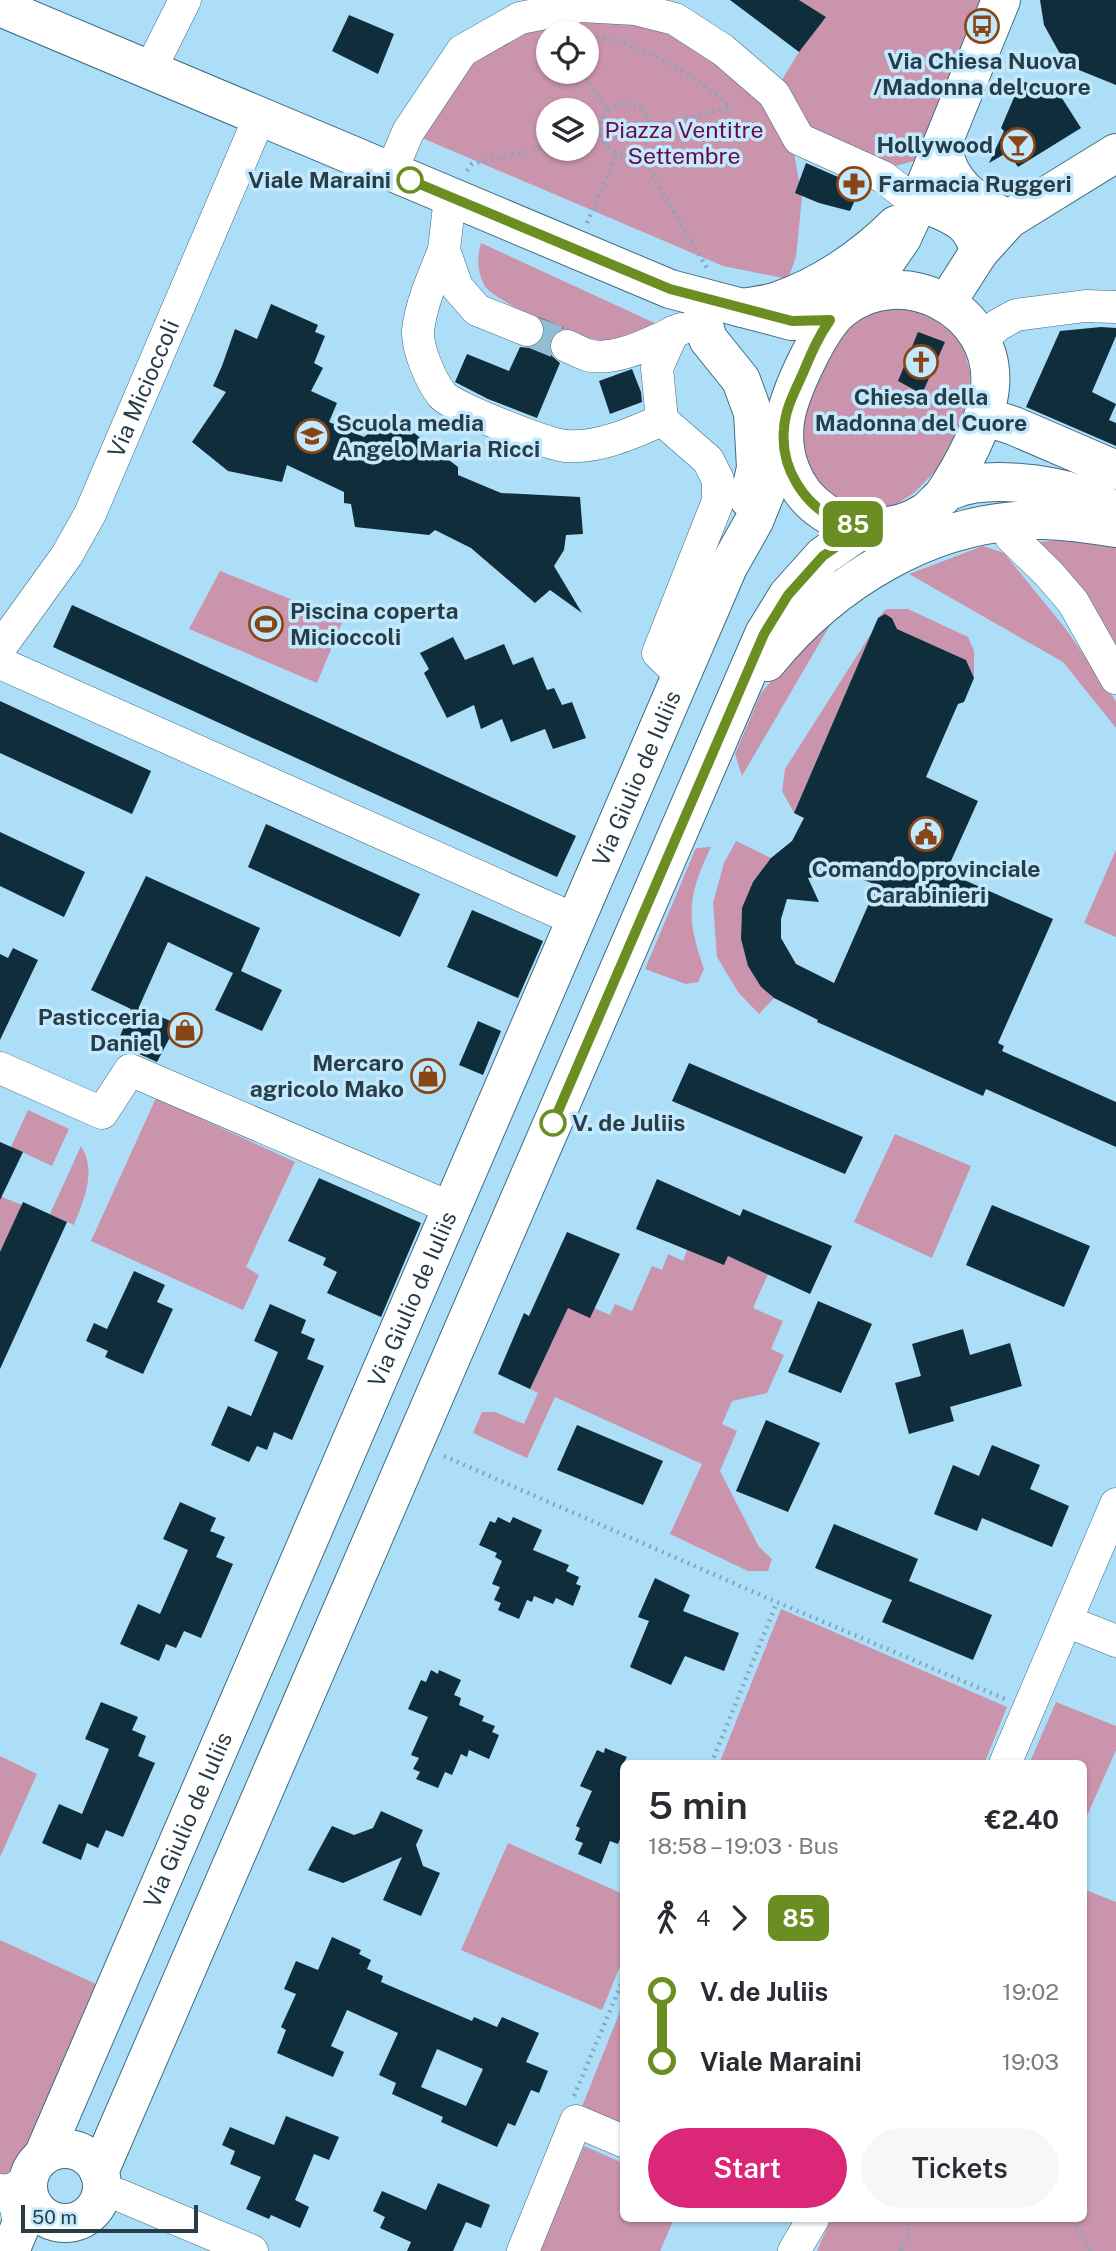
<!DOCTYPE html>
<html lang="en">
<head>
<meta charset="utf-8">
<style>
	:root { --surface:#fff; --page:#f7f7f7; --text:#2b2b33; --muted:#7c7c81; --accent:#db2777 }
	body { margin:0; font-family:"Public Sans",sans-serif; background:var(--page); color:var(--text); height:100vh; display:flex; flex-direction:column; font-size:26px; white-space:nowrap }
	* { box-sizing:border-box; margin:0 }
	p { font-size:23px; color:var(--muted) }
	.icon { flex:none; width:38px; height:38px; fill:none; stroke:currentColor; stroke-width:2; stroke-linecap:round; stroke-linejoin:round }
	.map { position:relative; flex:1; overflow:hidden }
	.drawer { position:absolute; left:620px; top:1760px; width:467px; height:462px; display:flex; flex-direction:column; background:var(--surface); border-radius:10px; box-shadow:0 2px 5px #0004 }
	.drawer>* { flex:none }
	.badge { padding:0 14px; border-radius:10px; font-size:24px; line-height:46px }
	.fabs { position:absolute; left:536px; top:21px; display:grid; gap:14px }
	.fabs a { display:grid; place-items:center; width:63px; height:63px; border-radius:50%; background:var(--surface); box-shadow:0 2px 5px #0004; font-size:35px }
	.scale { position:absolute; left:21px; bottom:18px; width:177px; box-sizing:border-box; padding-left:7px; border:4px solid #293d47; border-top:0; font-size:19px; line-height:24px; white-space:nowrap; color:#293d47; -webkit-text-stroke:5px #c2e9fe; paint-order:stroke }
	.map>.badge { position:absolute; translate:-50% -50%; box-shadow:0 0 0 4px #fff }
	.legs { display:flex; align-items:center; gap:10px; height:77px; padding:0 28px; font-size:23px }
	.legs p { margin-inline-start:auto }
	.head { display:flex; align-items:center; justify-content:space-between; height:119px; padding:0 28px }
	h1 { font-size:38px; font-weight:600; line-height:52px }
	.button { display:flex; gap:14px; margin-top:auto; padding:14px 28px }
	.button a { flex:1; height:80px; border-radius:42px; background:var(--accent); color:#fff; font-size:28px; font-weight:600; line-height:80px; text-align:center }
	.button a+a { background:var(--page); color:var(--text) }
	ul { padding:0 28px; list-style:none }
	li { display:flex; align-items:center; gap:24px; height:70px; font-size:26px }
	li i { display:grid; place-items:center; width:10px; height:100%; margin:0 9px; background:currentColor }
	li i::after { content:''; width:18px; height:18px; margin:-9px; border:5px solid; border-radius:50%; background:var(--surface) }
	li p { margin-inline-start:auto }
	li:first-child i { background:linear-gradient(#0000 50%,currentColor 0) }
	li:last-child i { background:linear-gradient(currentColor 50%,#0000 0) }
	.map>svg:first-child { display:block }
</style>
</head>
<body>
<div class="map">
<svg width="1116" height="2251" viewBox="0 0 1116 2251">
	<rect width="100%" height="100%" fill="#acdef7"/>
	<!-- green -->
	<g fill="#cb94ad" fill-rule="evenodd">
		<path d="M799 0H988L925 158 888 168 792 143 802 197 796 257 788 279 723 266 408 132 429 97 520 18 635 9 774 93 799 52 826 17ZM548 33H586V72H548ZM548 110H586V149H548Z"/>
		<path d="M481 243 659 325C644 330 624 341 609 342 588 342 493 302 484 285 477 271 477 257 481 243Z"/>
		<path d="M894 302 939 316 962 342 970 372 969 412 944 462 915 492 891 508 866 512 839 505 817 486 800 451 802 418 841 330Z"/>
		<path d="M1080 539 1116 546V646L1037 542Z"/>
		<path d="M983 546 1004 553 1065 628 1116 701V728L1063 662 909 574Z"/>
		<path d="M220 571 343 620 317 683 189 629Z"/>
		<path d="M886 609H908L968 637 974 651V678L966 660 897 629 892 617 885 615 878 618Z"/>
		<path d="M833 620 742 776 735 754 761 693 791 658Z"/>
		<path d="M872 632 794 813 782 791 785 769Z"/>
		<path d="M736 841 771 858 742 908 741 939 748 966 761 987 774 998 759 1014 738 992 717 957 713 903 724 863Z"/>
		<path d="M711 847C687 897 686 917 704 969L698 982 686 984 645 969 696 848Z"/>
		<path d="M1116 850V937L1084 923Z"/>
		<path d="M156 1098 295 1162 246 1267 259 1275 243 1310 91 1241Z"/>
		<path d="M28 1110 69 1129 52 1166 11 1147Z"/>
		<path d="M895 1134 971 1166 932 1258 854 1222Z"/>
		<path d="M81 1146C97 1172 84 1199 74 1225L50 1214Z"/>
		<path d="M0 1196 22 1205 0 1252Z"/>
		<path d="M688 1248 728 1256 768 1274 753 1308 783 1321 771 1349 784 1355 767 1393 732 1401 722 1424 737 1431 720 1471 759 1547 772 1559 768 1571H748L670 1534 702 1464 555 1397 527 1458 473 1433 482 1412H495L524 1424 538 1393 530 1389 568 1308H594L610 1315 615 1304 632 1311 652 1266 662 1270 668 1254 683 1261Z"/>
		<path d="M781 1609 1007 1707 984 1764H719Z"/>
		<path d="M1056 1702 1116 1726V1750L1083 1825V1764H1029Z"/>
		<path d="M0 1756 37 1774 0 1857Z"/>
		<path d="M508 1843 623 1894V1959L602 2010 461 1950Z"/>
		<path d="M1083 1889 1116 1902V2251H817L831 2219H1083Z"/>
		<path d="M0 1940 96 1984 19 2171 0 2182Z"/>
		<path d="M623 2004V2132L579 2114Z"/>
		<path d="M584 2146 623 2163V2219H674L660 2251H540Z"/>
	</g>
	<!-- building -->
	<g fill="#0f2d3a" fill-rule="evenodd">
		<path d="M730 0H799L826 17 799 52Z"/>
		<path d="M1040 0H1116V85L1079 70 1059 52 1044 25Z"/>
		<path d="M349 15 394 34 378 74 332 51Z"/>
		<path d="M1021 81 1058 92 1081 128 1018 167 1008 152 989 163 1004 131 1001 128Z"/>
		<path d="M806 163 861 187 850 211 819 203 795 193Z"/>
		<path d="M271 304 318 325 315 332 325 336 314 363 323 368 311 391 337 403 329 422 364 437 375 429 381 432 396 419 458 467V475L501 493 580 497 583 534 566 535 564 550 554 566 582 613 550 590 535 603 471 548 435 530 429 535 355 527 351 504 344 503V492L287 465 282 482 228 471 192 442 226 392 213 386 222 366 235 329 257 339Z"/>
		<path d="M539 317 564 328 556 332 550 339 549 349 552 356 560 363 537 418 488 399 455 382 467 354 509 371 520 347 530 348 539 344 544 337 545 327Z"/>
		<path d="M1101 327 1116 328V336L1092 392 1116 404 1109 420 1116 423V446L1026 407 1060 331Z"/>
		<path d="M918 332 945 342 922 394 898 381Z"/>
		<path d="M632 369 641 392 642 402 610 414 599 381Z"/>
		<path d="M72 605 576 836 557 877 53 647Z"/>
		<path d="M885 614 892 618 897 629 966 660 974 678 964 702 958 704 926 777 978 801 946 872 1053 919 998 1043 1004 1046 1002 1051 1116 1102V1147L986 1089 983 1096 817 1022 818 1020 774 998 761 987 748 966 741 939 742 908 753 882 771 858 792 841 804 818 794 813 878 618ZM837 874 853 876 877 885 834 983 796 964 781 938V919L787 899 819 902 808 878Z"/>
		<path d="M453 637 465 660 504 644 513 665 533 657 547 690 554 688 562 705 572 702 586 738 553 749 545 729 511 742 502 719 481 729 474 705 447 718 424 673 429 669 420 653Z"/>
		<path d="M0 701 151 771 132 814 0 753Z"/>
		<path d="M266 824 420 894 400 937 248 867Z"/>
		<path d="M0 832 85 872 64 917 0 886Z"/>
		<path d="M146 876 260 928 241 971 282 990 262 1031 215 1010 233 973 168 942 139 1007 177 1024 157 1062 137 1053 128 1052 121 1054 114 1051 131 1009 91 990Z"/>
		<path d="M472 910 543 941 518 998 447 967Z"/>
		<path d="M13 948 38 960 0 1040V954L8 958Z"/>
		<path d="M478 1021 501 1031 483 1075 459 1065Z"/>
		<path d="M689 1063 863 1137 845 1174 672 1101Z"/>
		<path d="M0 1142 23 1152 0 1200Z"/>
		<path d="M319 1178 421 1223 381 1317 327 1293 337 1272 323 1265 326 1258 288 1241Z"/>
		<path d="M657 1179 740 1216 743 1209 832 1246 810 1294 728 1256 724 1265 636 1229Z"/>
		<path d="M23 1202 67 1222 0 1369V1252Z"/>
		<path d="M992 1205 1090 1246 1064 1307 966 1265Z"/>
		<path d="M567 1232 620 1254 590 1318 568 1308 530 1389 498 1374 524 1313 529 1316Z"/>
		<path d="M134 1271 165 1285 157 1302 173 1309 143 1374 105 1357 108 1351 86 1341 94 1323 107 1329Z"/>
		<path d="M818 1301 872 1324 841 1393 788 1372Z"/>
		<path d="M270 1304 306 1320 301 1333 315 1339 307 1359 324 1366 292 1440 274 1432 267 1450 257 1446 249 1462 211 1445 228 1406 251 1416 278 1352 254 1341Z"/>
		<path d="M963 1329 970 1355 1010 1343 1022 1386 950 1407 954 1421 909 1434 895 1383 921 1376 912 1344Z"/>
		<path d="M766 1420 820 1443 788 1512 736 1491Z"/>
		<path d="M577 1425 663 1461 643 1505 557 1470Z"/>
		<path d="M992 1445 1040 1465 1030 1489 1069 1506 1052 1547 982 1518 977 1531 934 1514 953 1465 979 1476Z"/>
		<path d="M180 1502 216 1518 210 1531 225 1537 216 1557 233 1564 201 1638 184 1631 176 1648 166 1644 159 1661 120 1644 138 1604 160 1614 188 1550 163 1539Z"/>
		<path d="M498 1517 510 1523 513 1517 542 1530 533 1550 569 1565 566 1571 579 1577 576 1584 581 1586 573 1606 556 1598 553 1604 534 1596 532 1602 527 1600 519 1619 498 1610 501 1603 494 1600 500 1587 492 1584 502 1561 495 1557 497 1553 479 1545 490 1521 495 1523Z"/>
		<path d="M834 1524 918 1559 909 1581 992 1615 973 1660 882 1622 892 1600 815 1568Z"/>
		<path d="M655 1578 690 1595 683 1611 739 1633 724 1671 685 1656 671 1685 630 1667 649 1621 638 1617Z"/>
		<path d="M431 1670 438 1674 439 1670 461 1680 454 1695 461 1698 459 1705 484 1716 482 1721 495 1726 492 1732 499 1735 489 1759 469 1750 467 1757 461 1754 452 1775 445 1772 438 1788 416 1779 420 1772 413 1769 419 1758 411 1755 428 1717 408 1709 421 1680 426 1682Z"/>
		<path d="M101 1702 138 1717 132 1730 146 1736 138 1756 155 1763 123 1837 106 1830 98 1848 87 1843 81 1860 42 1843 59 1804 82 1814 109 1749 85 1739Z"/>
		<path d="M605 1748 627 1757 623 1764V1831L618 1844 610 1841 601 1864 578 1854 583 1843 575 1840 580 1828 576 1826 592 1791 580 1786 597 1750 604 1753Z"/>
		<path d="M381 1811 423 1830 416 1845 423 1866 440 1873 421 1916 383 1900 402 1857 343 1883 308 1870 332 1826 354 1835 373 1828Z"/>
		<path d="M332 1937 361 1950 359 1954 371 1960 367 1969 383 1976 381 1982 472 2021 474 2017 497 2027 502 2017 539 2033 526 2062 548 2071 539 2093 531 2090 515 2126 508 2123 497 2147 441 2122 443 2117 392 2094 396 2083 379 2075 398 2033 347 2010 331 2046 344 2052 333 2077 277 2053 286 2030 281 2027 296 1994 284 1989 296 1961 318 1970ZM437 2049 483 2069 466 2106 421 2087Z"/>
		<path d="M286 2116 339 2137 329 2160 314 2154 295 2200 309 2207 300 2228 271 2215 269 2219 246 2209 261 2177 230 2164 235 2151 222 2145 230 2127 274 2145Z"/>
		<path d="M438 2183 490 2205 481 2228 466 2222 453 2251H407L411 2242 380 2228 385 2217 373 2211 382 2191 426 2210Z"/>
	</g>
	<g fill="none" stroke-linecap="round" stroke-linejoin="round">
		<!-- minor-tunnel -->
		<path stroke="#92bed4" stroke-width="32" stroke-dasharray="32 16" stroke-linecap="butt" d="M527 330 567 346"/>
		<!-- minor casing -->
		<g stroke="#3e6c83" stroke-width="33">
			<g id="minor">
				<path d="M150 70 185 0"/>
				<path d="M391 172 408 132 462 51 520 18 581 6 635 9 675 19 723 50 774 94 799 139 883 177 905 194 919 201"/>
				<path d="M450 197 444 250 457 287 477 310 527 330"/>
				<path d="M444 250C434 275 421 303 418 331 417 349 431 381 442 395 453 408 545 443 565 446 597 449 633 433 662 420L657 368 673 332"/>
				<path d="M981 340 998 325 1016 315 1085 306 1116 307"/>
				<path d="M567 346C574 349 581 353 587 355 615 363 657 340 681 329"/>
				<path d="M662 420 708 460 718 480V501L658 653 681 675"/>
				<path d="M1011 537 1049 574 1073 602 1116 678"/>
				<path id="s1" d="M0 648 67 555 90 514 260 116"/>
				<path d="M0 663 576 920"/>
				<path d="M0 1068 102 1113 130 1070 451 1208"/>
				<path d="M1066 1621 1116 1641"/>
				<path d="M1005 1764 1116 1504"/>
				<path d="M0 2190 15 2204 20 2227"/>
				<path d="M4 2191 16 2188 29 2177"/>
				<path d="M99 2201 111 2195H119L252 2251"/>
				<path d="M523 2251 576 2121 623 2141"/>
				<path d="M794 2251 813 2219"/>
			</g>
		</g>
		<!-- major casing -->
		<g stroke="#3e6c83" stroke-width="40">
			<g id="major">
				<path d="M0 7 670 289 792 321 830 320"/>
				<path d="M941 147C945 156 947 166 952 174 963 194 988 210 1009 219"/>
				<path d="M919 201C948 214 972 218 979 252"/>
				<path d="M857 299 873 280 902 238 919 201 1001 0"/>
				<path d="M947 302 979 252 1009 219 1116 153"/>
				<path d="M742 308C753 306 765 305 775 302 820 287 863 258 896 225"/>
				<path d="M702 319 708 339 741 380 753 413 756 468 749 499"/>
				<path d="M983 416 1014 426 1116 470"/>
				<path d="M942 497C961 469 987 422 990 387 997 309 901 261 842 309 820 326 792 388 786 415 779 452 792 491 824 512 853 532 894 532 924 513 934 507 941 494 952 490 986 475 1049 484 1082 495 1094 499 1105 506 1116 511"/>
				<path d="M767 662C832 582 930 521 1036 520 1062 519 1090 524 1116 528"/>
				<circle cx="65" cy="2186" r="37"/>
				<path id="s2" d="M43 2156 728 567 754 521 784 447"/>
				<path d="M99 2172 764 634 788 595 823 556 865 527"/>
				<path d="M10 2251 31 2201"/>
			</g>
		</g>
		<!-- path -->
		<g stroke="#81a9bd" stroke-width="4.5" stroke-dasharray="2 5" stroke-linecap="butt">
			<path d="M597 36C648 48 691 72 730 107"/>
			<path d="M581 72 608 110"/>
			<circle cx="625" cy="129" r="25"/>
			<path d="M651 126 729 108"/>
			<path d="M586 138 601 135"/>
			<path d="M638 151 707 268"/>
			<path d="M467 171 472 164 548 147"/>
			<path d="M587 223 617 153"/>
			<path d="M444 1456 772 1600 1005 1699"/>
			<path d="M711 1764 777 1602"/>
			<path d="M574 2096 623 1980"/>
			<path d="M1073 2219 1090 2251"/>
			<path d="M901 2251 907 2238 909 2219"/>
		</g>
		<!-- minor -->
		<use href="#minor" stroke="#fff" stroke-width="32"/>
		<!-- major -->
		<use href="#major" stroke="#fff" stroke-width="38"/>
	</g>
	<g fill="none" stroke-linecap="round" stroke-linejoin="round">
		<!-- line-1 casing -->
		<g stroke="#fff" stroke-width="16">
			<path id="line-1" d="M410 180 670 289 792 321 830 320C818 337 811 354 803 373 795 391 785 409 784 429 780 467 804 506 839 521 847 524 856 525 865 527L823 556 788 595 764 634 553 1123"/>
		</g>
		<!-- line-1 -->
		<use href="#line-1" stroke="#6b8e23" stroke-width="10"/>
	</g>
	<!-- icons -->
	<defs>
		<g id="bus-ring" transform="scale(1.75)"><circle r="9.5" fill="#c2e9fe" stroke="#884516" stroke-width="1.5"/><path d="M-5-6H5V4H4V6H2V4H-2V6H-4V4H-5ZM-3.5-4V0h7V-4ZM-3.5 1.2v1.5H-2V1.2ZM2 1.2v1.5H3.5V1.2Z" fill="#884516"/></g>
		<g id="bar-ring" transform="scale(1.75)"><circle r="9.5" fill="#c2e9fe" stroke="#884516" stroke-width="1.5"/><path d="M-6-5H6L.8 .8V4.5H3.5V6h-7V4.5H-.8V.8Z" fill="#884516"/></g>
		<g id="pharmacy-ring" transform="scale(1.75)"><circle r="9.5" fill="#c2e9fe" stroke="#884516" stroke-width="1.5"/><path d="M-2-6h4v4h4v4h-4v4h-4v-4h-4v-4h4Z" fill="#884516"/></g>
		<g id="church-ring" transform="scale(1.75)"><circle r="9.5" fill="#c2e9fe" stroke="#884516" stroke-width="1.5"/><path d="M-1.2-6h2.4v3.5h3.3v2.4h-3.3V6h-2.4V-.1h-3.3v-2.4h3.3Z" fill="#884516"/></g>
		<g id="school-ring" transform="scale(1.75)"><circle r="9.5" fill="#c2e9fe" stroke="#884516" stroke-width="1.5"/><path d="M0-5L7-2L0 1L-7-2ZM-4 1L0 2.5L4 1V4Q0 6-4 4Z" fill="#884516"/></g>
		<g id="stadium-ring" transform="scale(1.75)"><circle r="9.5" fill="#c2e9fe" stroke="#884516" stroke-width="1.5"/><path d="M0-5a6.5 5 0 1 0 0 10a6.5 5 0 1 0 0-10ZM-3.5-1.8h7v3.6h-7Z" fill="#884516"/></g>
		<g id="civic-ring" transform="scale(1.75)"><circle r="9.5" fill="#c2e9fe" stroke="#884516" stroke-width="1.5"/><path d="M-.6-6.5H3V-4.5H.6V-3L4-1V1h2V6H-6V1h2V-1L-.6-3ZM-1.2 2.5V6h2.4V2.5Z" fill="#884516"/></g>
		<g id="shop-ring" transform="scale(1.75)"><circle r="9.5" fill="#c2e9fe" stroke="#884516" stroke-width="1.5"/><path d="M-5-2.5h2.3a2.7 3.5 0 0 1 5.4 0H5L5.5 6h-11ZM-1.5-2.5h3a1.5 2.3 0 0 0-3 0Z" fill="#884516"/></g>
	</defs>
	<g fill-rule="evenodd">
		<use href="#bus-ring" x="982" y="26"/>
		<use href="#bar-ring" x="1018" y="145"/>
		<use href="#pharmacy-ring" x="854" y="184"/>
		<use href="#church-ring" x="921" y="362"/>
		<use href="#school-ring" x="312" y="436"/>
		<use href="#stadium-ring" x="266" y="624"/>
		<use href="#civic-ring" x="926" y="834"/>
		<use href="#shop-ring" x="185" y="1030"/>
		<use href="#shop-ring" x="428" y="1076"/>
	</g>
	<!-- markers -->
	<g fill="#fff" stroke="#6b8e23" stroke-width="3.5">
		<circle cx="410" cy="180" r="12"/>
		<circle cx="553" cy="1123" r="12"/>
	</g>
	<g text-anchor="middle" stroke-width="7" stroke-linejoin="round" paint-order="stroke">
		<!-- poi labels -->
		<g font-size="23" font-weight="bold" fill="#293d47" stroke="#c2e9fe">
			<text x="982" y="69">Via Chiesa Nuova<tspan x="982" dy="26">/Madonna del cuore</tspan></text>
			<text x="993" y="153" text-anchor="end">Hollywood</text>
			<text x="878" y="192" text-anchor="start">Farmacia Ruggeri</text>
			<text x="921" y="405">Chiesa della<tspan x="921" dy="26">Madonna del Cuore</tspan></text>
			<text x="336" y="431" text-anchor="start">Scuola media<tspan x="336" dy="26">Angelo Maria Ricci</tspan></text>
			<text x="290" y="619" text-anchor="start">Piscina coperta<tspan x="290" dy="26">Micioccoli</tspan></text>
			<text x="926" y="877">Comando provinciale<tspan x="926" dy="26">Carabinieri</tspan></text>
			<text x="160" y="1025" text-anchor="end">Pasticceria<tspan x="160" dy="26">Daniel</tspan></text>
			<text x="404" y="1071" text-anchor="end">Mercaro<tspan x="404" dy="26">agricolo Mako</tspan></text>
		</g>
		<!-- park labels -->
		<g font-size="23" fill="#6c0a45" stroke="#c2e9fe">
			<text x="684" y="138">Piazza Ventitre<tspan x="684" dy="26">Settembre</tspan></text>
		</g>
		<!-- stop labels -->
		<g font-size="23" font-weight="bold" fill="#293d47" stroke="#c2e9fe" text-anchor="end">
			<text x="391" y="188">Viale Maraini</text>
			<text x="572" y="1131" text-anchor="start">V. de Juliis</text>
		</g>
		<!-- street labels -->
		<g font-size="23" fill="#293d47" stroke="#c2e9fe">
			<text dy="8" stroke="none"><textPath href="#s1" startOffset="298">Via Micioccoli</textPath></text>
			<text dy="8" stroke="none"><textPath href="#s2" startOffset="1500">Via Giulio de Iuliis</textPath></text>
			<text dy="8" stroke="none"><textPath href="#s2" startOffset="933">Via Giulio de Iuliis</textPath></text>
			<text dy="8" stroke="none"><textPath href="#s2" startOffset="366">Via Giulio de Iuliis</textPath></text>
		</g>
	</g>
</svg>
<div class="fabs">
<a><svg class="icon" aria-label="locate" viewBox="0 0 24 24"><circle cx="12" cy="12" r="6"/><path d="M12 2v4M12 18v4M2 12h4M18 12h4"/></svg></a>
<a><svg class="icon" aria-label="layers" viewBox="0 0 24 24"><path d="M12 4l9 5-9 5-9-5zM3 14l9 5 9-5"/></svg></a>
</div>
<div class="scale">50 m</div>
<b class="badge" style="left:853px;top:524px;background:#6b8e23;color:#fff">85</b>
<section class="drawer">
<div class="head"><div><h1>5 min</h1><p>18:58 – 19:03 · Bus</p></div><b>€2.40</b></div>
<div class="legs"><svg class="icon" aria-label="walk" viewBox="0 0 24 24"><circle cx="13" cy="4" r="2"/><path d="M13 8l-2 6 4 7M11 14l-3 7M7 12l3-4h3l4 4"/></svg>4<svg class="icon" aria-label="forward" viewBox="0 0 24 24"><path d="M9 5l7 7-7 7"/></svg><b class="badge" style="background:#6b8e23;color:#fff">85</b></div>
<ul>
<li><i style="color:#6b8e23"></i><b>V. de Juliis</b><p>19:02</p></li>
<li><i style="color:#6b8e23"></i><b>Viale Maraini</b><p>19:03</p></li>
</ul>
<div class="button"><a>Start</a><a>Tickets</a></div>
</section>
</div>
</body>
</html>
